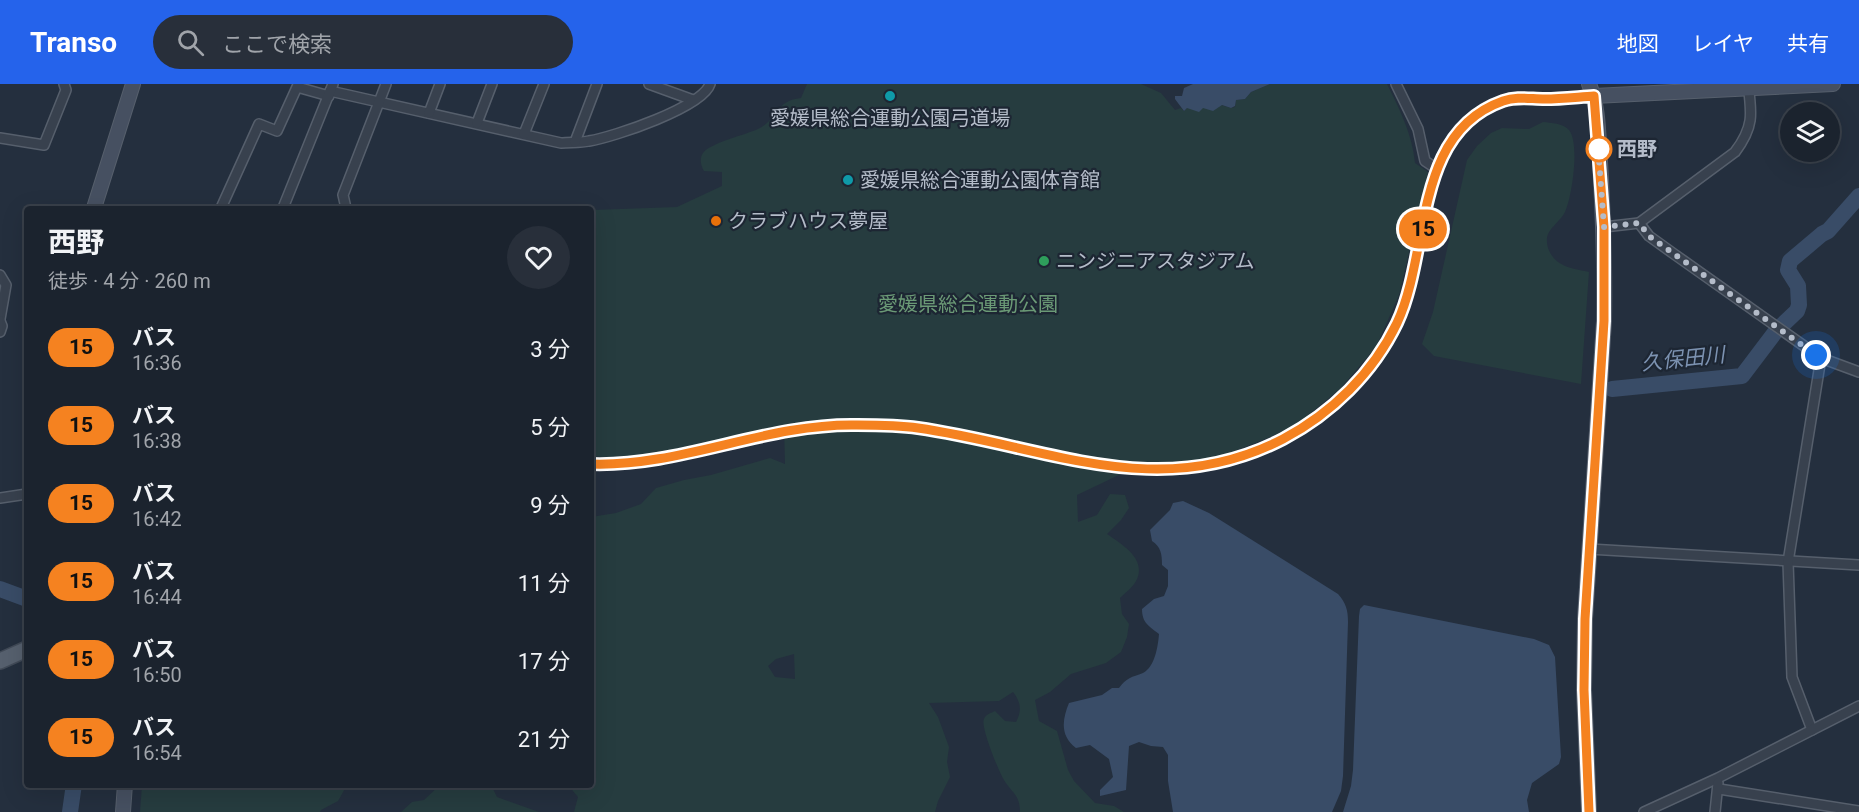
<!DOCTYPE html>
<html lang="ja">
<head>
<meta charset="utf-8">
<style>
	:root { --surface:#1b232e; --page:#282f3a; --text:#f1f3f6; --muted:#a0a4aa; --line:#39404a; --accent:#2563eb }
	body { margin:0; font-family:Roboto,"Noto Sans JP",sans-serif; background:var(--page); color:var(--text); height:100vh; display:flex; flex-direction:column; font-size:22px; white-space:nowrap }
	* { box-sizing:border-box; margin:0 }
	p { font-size:20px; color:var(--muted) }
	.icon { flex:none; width:33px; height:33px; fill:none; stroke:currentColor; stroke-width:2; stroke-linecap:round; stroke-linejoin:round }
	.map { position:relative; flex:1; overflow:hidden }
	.details { position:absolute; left:24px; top:122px; width:570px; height:582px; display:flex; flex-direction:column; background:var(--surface); border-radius:6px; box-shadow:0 6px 24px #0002,0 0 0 2px var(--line) }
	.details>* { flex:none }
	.badge { padding:0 12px; border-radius:20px; font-size:21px; line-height:39px }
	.controls { position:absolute; left:1780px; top:18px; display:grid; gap:12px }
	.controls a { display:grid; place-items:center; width:60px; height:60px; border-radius:50%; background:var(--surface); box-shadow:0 6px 24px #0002,0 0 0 2px var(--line); font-size:30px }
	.you { position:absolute; width:30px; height:30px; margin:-15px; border:4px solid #fff; border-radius:50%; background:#1a73e8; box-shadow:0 0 0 9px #1a73e833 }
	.map>.badge { position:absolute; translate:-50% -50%; box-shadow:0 0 0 3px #fff }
	.round { display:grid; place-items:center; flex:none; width:63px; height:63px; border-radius:32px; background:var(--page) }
	.overview { display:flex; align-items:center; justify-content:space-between; height:102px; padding:0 24px }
	h1 { font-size:28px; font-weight:700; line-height:45px }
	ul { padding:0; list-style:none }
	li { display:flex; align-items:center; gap:18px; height:78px; padding:0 24px }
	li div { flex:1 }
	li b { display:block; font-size:22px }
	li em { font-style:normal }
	li .badge { min-width:66px; font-weight:700; text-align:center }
	header { display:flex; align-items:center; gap:36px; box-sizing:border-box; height:84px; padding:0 30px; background:var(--accent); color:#fff }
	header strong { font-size:28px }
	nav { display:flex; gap:33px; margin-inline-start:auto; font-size:21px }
	.search { width:420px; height:54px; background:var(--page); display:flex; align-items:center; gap:15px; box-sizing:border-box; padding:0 21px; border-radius:33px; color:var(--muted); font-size:22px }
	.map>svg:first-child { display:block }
</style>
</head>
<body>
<header>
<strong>Transo</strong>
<div class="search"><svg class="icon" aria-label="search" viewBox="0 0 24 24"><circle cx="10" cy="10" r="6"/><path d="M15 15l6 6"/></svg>ここで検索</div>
<nav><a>地図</a><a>レイヤ</a><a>共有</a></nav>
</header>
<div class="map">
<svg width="1859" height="728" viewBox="0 0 1859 728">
	<rect width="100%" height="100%" fill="#242f3e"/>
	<!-- green -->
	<g fill="#263c3f" fill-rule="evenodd">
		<path d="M807 0H1141L1161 9 1175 26 1181 24 1184 27 1187 24H1217L1221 21 1231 24 1235 23 1236 16 1245 15 1251 8 1270 0H1387C1400 26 1412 50 1415 79L1428 88 1399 211 1376 263 1340 305 1295 342 1268 354 1222 372 1187 379H1144L1077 411 1078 438 1097 431 1110 410 1125 411 1129 424 1121 436 1107 450C1121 460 1148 475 1136 497 1133 503 1125 509 1120 514L1122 530 1129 540 1127 553 1121 568 1106 579 1071 590 1050 608 1035 616 1039 637 1057 647 1068 686 1074 697 1095 719 1114 722 1124 728H1020C1020 711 1012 709 1004 696 999 688 980 642 984 635 986 630 991 629 995 627L1005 637 1016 638C1022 627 1021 618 1013 608L999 617 929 619 938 633 949 663 947 678 950 693 938 717 935 728H574L578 713 568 701 591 700V433L616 429 641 420 656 404 684 396 711 391 770 374 785 380 784 342C734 355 684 369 633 374 619 375 605 373 591 372V125L593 126 677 123 722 102V88L704 87C701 82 699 75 703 69 710 59 745 51 758 45 780 34 774 17 801 14ZM794 570 795 595 775 593 768 582 776 575Z"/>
		<path d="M1543 38C1551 39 1563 39 1569 46 1580 59 1572 113 1565 128 1561 136 1552 142 1548 150 1546 155 1547 159 1548 164 1555 183 1571 184 1589 188L1581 300 1434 272 1422 260 1433 228 1467 76 1477 62 1491 49 1502 44 1529 45Z"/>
		<path d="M441 700 492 703 497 713 539 728H401L412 718 424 716Z"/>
		<path d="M142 701V700L347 701 338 717 321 726 320 728H140Z"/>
	</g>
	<!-- water -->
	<g fill="#394c67">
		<path d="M1193 0H1270L1251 8 1245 15 1236 16 1235 22 1231 24 1222 21 1213 27 1203 24 1199 28 1187 24 1184 27 1175 15V12H1182L1184 4Z"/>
		<path d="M1183 417 1209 429 1338 510C1346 519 1348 526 1348 538L1343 692 1341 707 1332 728H1173L1168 697V671L1163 663 1151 662 1139 658 1129 662 1126 706 1100 712V706L1113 693 1109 675 1090 661 1076 664C1060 652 1062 636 1069 619L1102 611 1112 604H1119C1126 594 1132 593 1143 589 1155 583 1158 562 1159 550 1149 542 1142 539 1142 525L1154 515 1164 512 1168 502V486L1162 481C1162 470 1161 463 1152 457L1150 446 1170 426 1173 419Z"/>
		<path d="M1364 521 1534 555 1549 561 1555 573 1561 673 1559 680 1532 699 1527 716 1529 728H1343L1351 702 1353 686 1359 532 1360 525Z"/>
	</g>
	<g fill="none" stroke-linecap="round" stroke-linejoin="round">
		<!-- river -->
		<g stroke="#394c67" stroke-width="16">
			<path d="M1612 305 1742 292 1776 247 1797 227 1799 221 1798 202 1788 186 1790 177 1822 150 1828 147 1859 112"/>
			<path d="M0 505 27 515"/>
			<path d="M70 728 74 700"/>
		</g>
		<!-- street casing -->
		<g stroke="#565f6c" stroke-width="12">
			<g id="street">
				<path d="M649 0 693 16"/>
				<path d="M1396 0 1418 45 1425 77 1437 85"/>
				<path d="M330 7 561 59C570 58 580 59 589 57 614 53 703 23 710 0"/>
				<path d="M429 29 440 0"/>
				<path d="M477 39 492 0"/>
				<path d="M524 50 544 0"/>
				<path d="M0 54 44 61 66 6 64 0"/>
				<path d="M575 58 597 0"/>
				<path d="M221 124 259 40 277 47 297 3 329 12"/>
				<path d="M283 124 333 0"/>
				<path d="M346 124 343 111 386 0"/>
				<path d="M1639 139 1649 152 1674 170 1821 274 1859 288"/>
				<path d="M1604 143 1639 139 1735 68C1754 43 1752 30 1748 0"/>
				<path d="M0 191 6 201 0 235"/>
				<path d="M0 237 2 242 0 248"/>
				<path d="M0 414 27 410"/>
				<path d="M1589 465 1859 481"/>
				<path d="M1812 646 1792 593 1788 478 1821 274"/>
				<path d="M1719 705 1859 727"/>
				<path d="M1644 728 1718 694 1859 622"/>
				<path d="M1715 728 1718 699"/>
			</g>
		</g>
		<!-- secondary casing -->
		<g stroke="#565f6c" stroke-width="16">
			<g id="secondary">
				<path d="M1589 0C1599 24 1598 51 1600 77 1603 130 1605 184 1604 237L1585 535 1584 606 1589 728"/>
				<path d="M1594 12 1833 0"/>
				<path d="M94 124 133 0"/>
				<path d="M123 728 125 700"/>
			</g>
		</g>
		<!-- primary casing -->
		<g stroke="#414a57" stroke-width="18">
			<path id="primary" d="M0 577 27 565"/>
		</g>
		<!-- street -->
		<use href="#street" stroke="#38414e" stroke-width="9"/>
		<!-- secondary -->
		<use href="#secondary" stroke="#465061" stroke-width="14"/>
		<!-- primary -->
		<use href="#primary" stroke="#56606e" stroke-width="15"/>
	</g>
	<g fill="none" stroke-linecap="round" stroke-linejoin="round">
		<!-- line casing -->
		<g stroke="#fff" stroke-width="14">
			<path id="line" d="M591 380C682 383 766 339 857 341 877 341 898 341 918 344 1046 362 1157 420 1283 355 1332 329 1373 289 1397 239 1431 167 1412 49 1503 17 1517 12 1530 15 1545 15 1561 15 1578 13 1594 12L1604 143V237L1585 535 1584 606 1589 728"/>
		</g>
		<!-- line -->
		<use href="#line" stroke="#f58220" stroke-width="9"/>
		<!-- walk -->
		<path stroke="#b4bcc9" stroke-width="6" stroke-dasharray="0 10.8" d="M1599 65 1598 61 1604 143 1639 139 1649 152 1674 170 1816 271"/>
	</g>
	<!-- markers -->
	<g fill="#0f9aa8" stroke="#1d2633" stroke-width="2">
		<circle cx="890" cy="12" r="6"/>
		<circle cx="848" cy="96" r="6"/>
	</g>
	<circle fill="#fff" stroke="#f58220" stroke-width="3" cx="1599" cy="65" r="12"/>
	<circle fill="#e8710a" stroke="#1d2633" stroke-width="2" cx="716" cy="137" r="6"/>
	<circle fill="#2e9e5b" stroke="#1d2633" stroke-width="2" cx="1044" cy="177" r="6"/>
	<g text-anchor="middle" stroke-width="4.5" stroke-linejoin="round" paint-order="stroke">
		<!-- poi labels -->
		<g font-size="20" fill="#b4bcc9" stroke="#1d2633" text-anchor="start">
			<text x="890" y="41" text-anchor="middle">愛媛県総合運動公園弓道場</text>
			<text x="860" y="103">愛媛県総合運動公園体育館</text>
			<text x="728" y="144">クラブハウス夢屋</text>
			<text x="1056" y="184">ニンジニアスタジアム</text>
		</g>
		<!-- stop labels -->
		<g font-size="20" font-weight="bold" fill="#b4bcc9" stroke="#1d2633" text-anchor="start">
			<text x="1617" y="72">西野</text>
		</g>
		<!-- park labels -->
		<g font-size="20" fill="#6b9a76" stroke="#1d2633">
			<text x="968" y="227">愛媛県総合運動公園</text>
		</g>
		<!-- water labels -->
		<g font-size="21" font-style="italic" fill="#7c92b1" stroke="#1d2633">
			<text transform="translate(1683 275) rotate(-6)" y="7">久保田川</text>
		</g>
	</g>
</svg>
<div class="controls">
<a><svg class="icon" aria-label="layers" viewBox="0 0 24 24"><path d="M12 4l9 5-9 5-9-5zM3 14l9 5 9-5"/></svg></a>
</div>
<div class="you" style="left:1816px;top:271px"></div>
<b class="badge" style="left:1423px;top:145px;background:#f58220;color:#111">15</b>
<section class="details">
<div class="overview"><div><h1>西野</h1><p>徒歩 · 4 分 · 260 m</p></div><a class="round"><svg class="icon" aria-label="heart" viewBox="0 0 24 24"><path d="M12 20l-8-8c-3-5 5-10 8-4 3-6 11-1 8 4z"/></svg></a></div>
<ul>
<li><span class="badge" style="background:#f58220;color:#111">15</span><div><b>バス</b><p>16:36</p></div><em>3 分</em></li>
<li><span class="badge" style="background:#f58220;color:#111">15</span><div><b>バス</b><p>16:38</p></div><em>5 分</em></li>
<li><span class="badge" style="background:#f58220;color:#111">15</span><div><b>バス</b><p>16:42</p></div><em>9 分</em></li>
<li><span class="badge" style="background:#f58220;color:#111">15</span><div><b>バス</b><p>16:44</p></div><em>11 分</em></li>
<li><span class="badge" style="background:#f58220;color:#111">15</span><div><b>バス</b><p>16:50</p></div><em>17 分</em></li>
<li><span class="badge" style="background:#f58220;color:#111">15</span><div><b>バス</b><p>16:54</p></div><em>21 分</em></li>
</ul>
</section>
</div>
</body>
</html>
